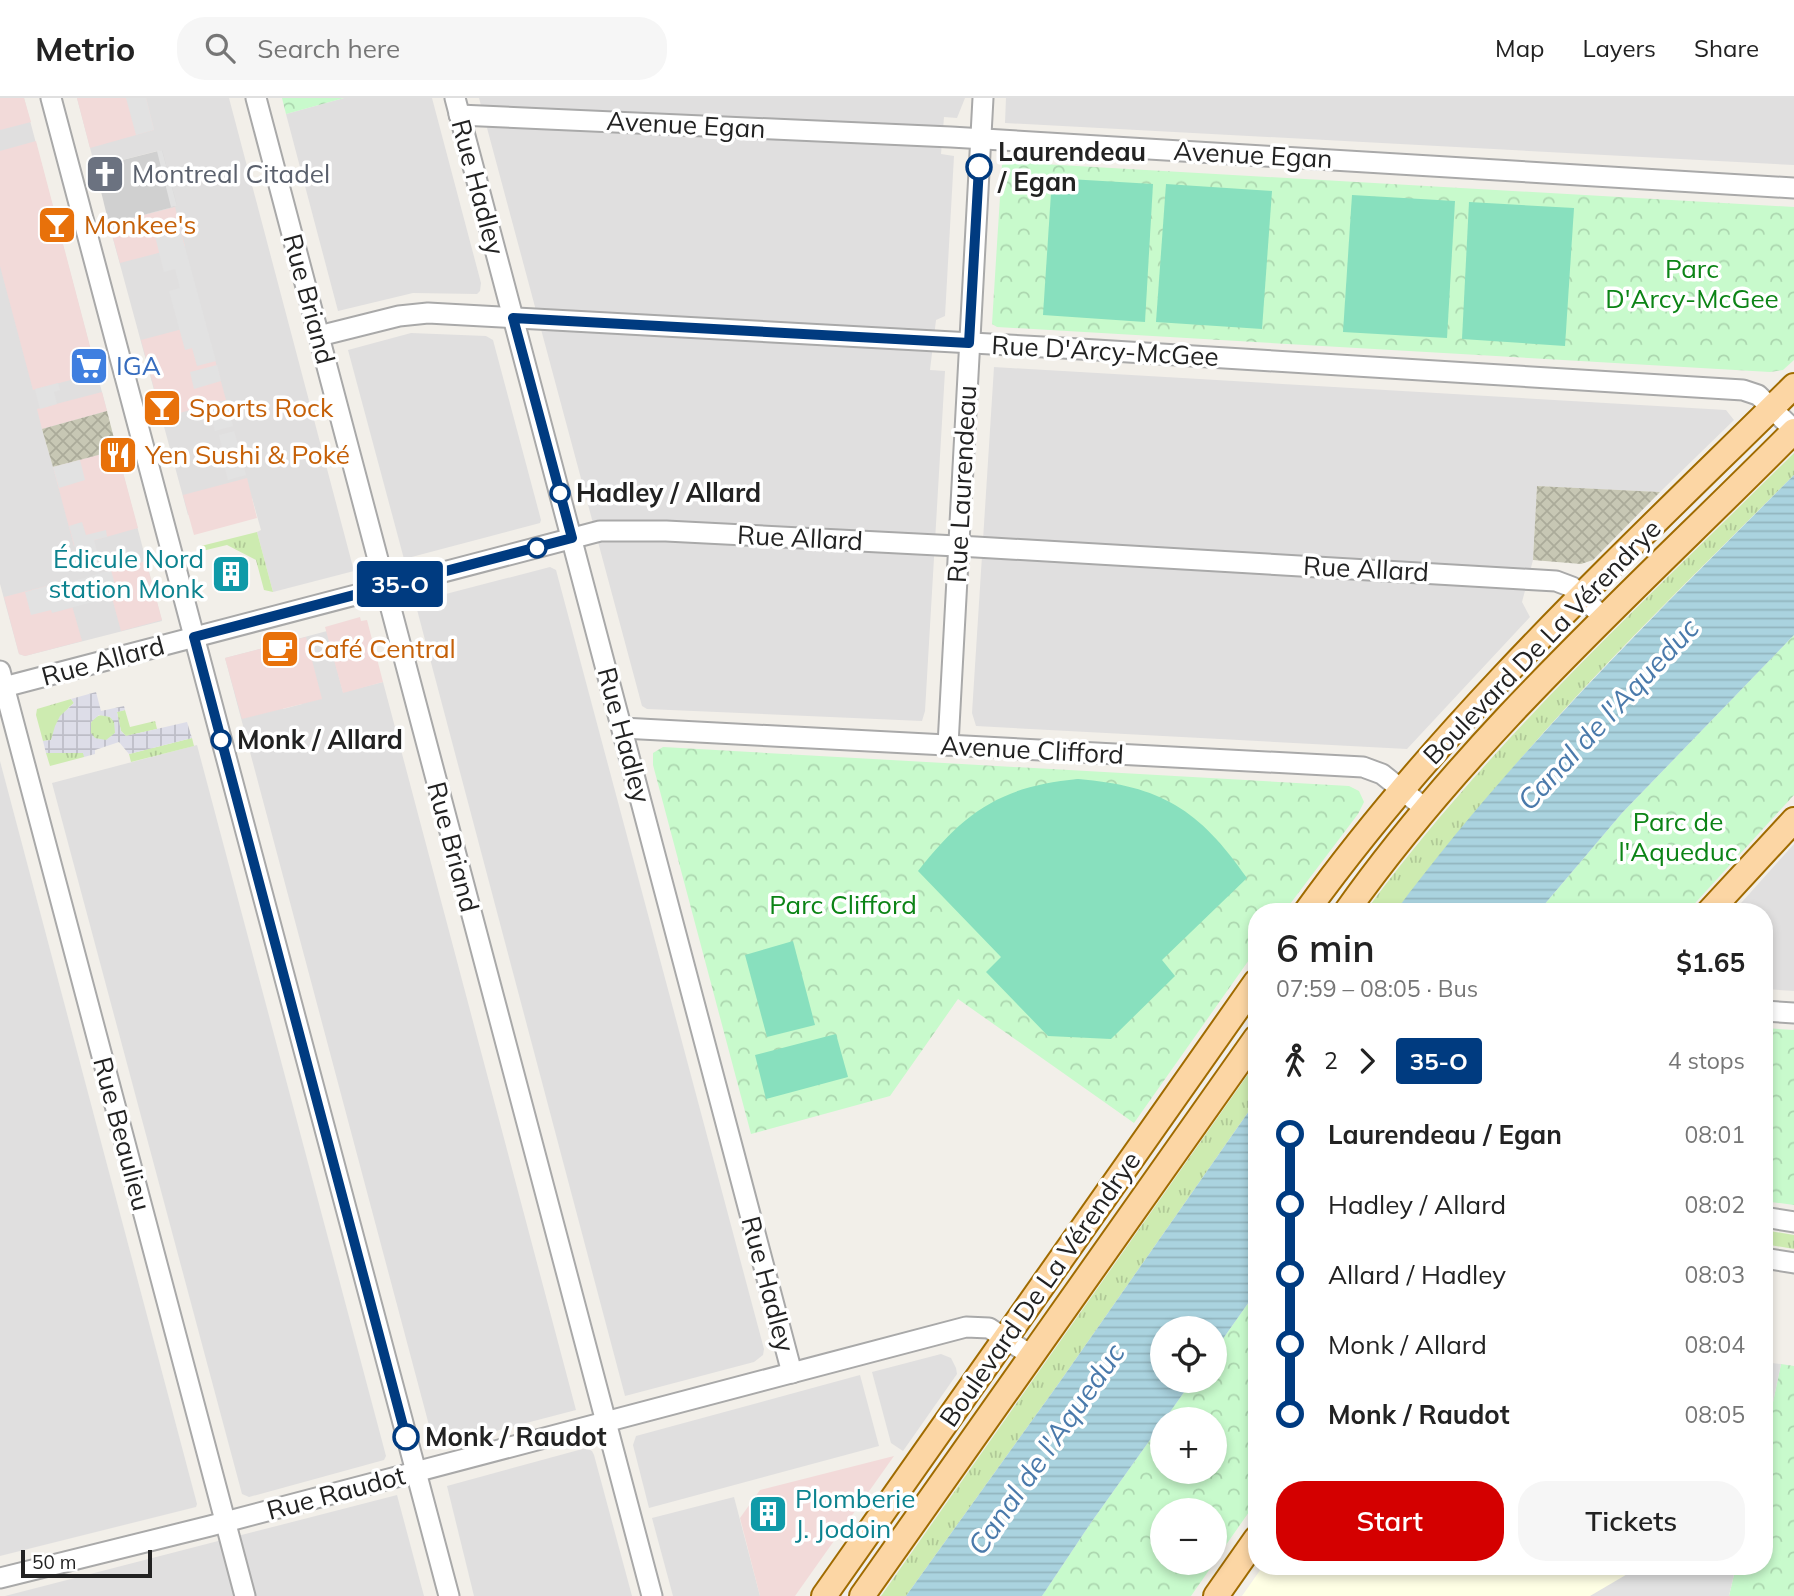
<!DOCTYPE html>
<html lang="en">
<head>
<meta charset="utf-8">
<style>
	:root { --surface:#fff; --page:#f6f6f6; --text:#222; --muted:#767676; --line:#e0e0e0; --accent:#d40000 }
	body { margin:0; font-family:Mulish,sans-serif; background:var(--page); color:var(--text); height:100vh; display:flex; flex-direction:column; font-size:26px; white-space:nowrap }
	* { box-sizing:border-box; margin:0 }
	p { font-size:23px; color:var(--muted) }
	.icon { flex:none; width:38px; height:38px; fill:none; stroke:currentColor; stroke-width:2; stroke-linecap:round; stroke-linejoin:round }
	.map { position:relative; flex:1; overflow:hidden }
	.panel { position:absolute; left:1248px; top:805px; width:525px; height:672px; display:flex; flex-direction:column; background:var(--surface); border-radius:28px; box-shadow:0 4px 10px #0003 }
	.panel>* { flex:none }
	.badge { padding:0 14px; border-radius:5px; font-size:24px; line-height:46px }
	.fabs { position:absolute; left:1150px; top:1218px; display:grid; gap:14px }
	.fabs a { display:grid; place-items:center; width:77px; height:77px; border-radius:50%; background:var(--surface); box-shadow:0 4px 10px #0003; font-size:35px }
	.scale { position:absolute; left:21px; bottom:18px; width:131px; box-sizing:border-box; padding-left:7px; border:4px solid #222; border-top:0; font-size:19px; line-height:24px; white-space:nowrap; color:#222; -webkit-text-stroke:5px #fff; paint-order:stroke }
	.map>.badge { position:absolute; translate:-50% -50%; box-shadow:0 0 0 4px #fff }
	.legs { display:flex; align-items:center; gap:10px; height:77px; padding:0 28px; font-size:23px }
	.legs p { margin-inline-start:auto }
	.overview { display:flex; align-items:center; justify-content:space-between; height:119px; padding:0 28px }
	h1 { font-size:38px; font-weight:600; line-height:52px }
	.primary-button { display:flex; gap:14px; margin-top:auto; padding:14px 28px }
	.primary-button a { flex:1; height:80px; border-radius:28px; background:var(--accent); color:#fff; font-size:28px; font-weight:600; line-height:80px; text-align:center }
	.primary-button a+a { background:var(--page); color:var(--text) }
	ul { padding:0 28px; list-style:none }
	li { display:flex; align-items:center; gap:24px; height:70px; font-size:26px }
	li i { display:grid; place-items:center; width:10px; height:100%; margin:0 9px; background:currentColor }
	li i::after { content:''; width:18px; height:18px; margin:-9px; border:5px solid; border-radius:50%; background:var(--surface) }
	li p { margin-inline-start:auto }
	li:first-child i { background:linear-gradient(#0000 50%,currentColor 0) }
	li:last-child i { background:linear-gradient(currentColor 50%,#0000 0) }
	header { display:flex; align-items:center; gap:42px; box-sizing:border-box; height:98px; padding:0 35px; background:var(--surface); border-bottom:2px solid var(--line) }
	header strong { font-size:33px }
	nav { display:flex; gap:38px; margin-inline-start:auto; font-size:24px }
	.search { width:490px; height:63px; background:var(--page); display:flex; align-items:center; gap:18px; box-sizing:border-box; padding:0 24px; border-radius:28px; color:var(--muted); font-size:26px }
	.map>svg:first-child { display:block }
</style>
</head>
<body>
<header>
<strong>Metrio</strong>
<div class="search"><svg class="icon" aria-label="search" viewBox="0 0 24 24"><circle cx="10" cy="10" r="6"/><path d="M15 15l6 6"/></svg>Search here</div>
<nav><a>Map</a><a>Layers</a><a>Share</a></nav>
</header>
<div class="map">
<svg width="1794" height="1498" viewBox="0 0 1794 1498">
	<defs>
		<pattern id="construction-cross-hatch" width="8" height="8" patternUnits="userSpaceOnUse" patternTransform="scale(1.75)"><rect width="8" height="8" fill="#c7c7b4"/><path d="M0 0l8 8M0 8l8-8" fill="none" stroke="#abab9a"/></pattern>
		<pattern id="grass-tufts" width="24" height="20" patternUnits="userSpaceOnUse" patternTransform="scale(1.75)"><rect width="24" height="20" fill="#cdebb0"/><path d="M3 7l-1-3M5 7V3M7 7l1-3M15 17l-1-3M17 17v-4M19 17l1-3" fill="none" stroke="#b0c997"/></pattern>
		<pattern id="park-crowns" width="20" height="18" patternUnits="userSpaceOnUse" patternTransform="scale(1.75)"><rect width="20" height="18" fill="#c8facc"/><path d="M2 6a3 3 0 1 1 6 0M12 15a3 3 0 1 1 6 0" fill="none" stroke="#acd6af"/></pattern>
		<pattern id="plaza-grid" width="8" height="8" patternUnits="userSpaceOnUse" patternTransform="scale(1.75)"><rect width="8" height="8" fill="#dddde8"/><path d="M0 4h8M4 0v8" fill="none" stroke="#bdbdc7"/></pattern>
		<pattern id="water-rules" width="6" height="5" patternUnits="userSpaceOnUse" patternTransform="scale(1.75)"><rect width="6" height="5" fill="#aad3df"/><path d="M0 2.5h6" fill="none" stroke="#92b5bf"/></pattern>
	</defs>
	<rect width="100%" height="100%" fill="#f2efe9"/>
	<!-- residential -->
	<g fill="#e0dfdf">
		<path d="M0 0H24L107 313 42 331 53 369 117 352 162 523 25 558 19 556 0 486Z"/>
		<path d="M77 0H229L354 473 273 494 257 434 261 432 252 400 188 417 109 126 177 108 161 52 95 69Z"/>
		<path d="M344 0H432L481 185 480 193 477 196 413 195 338 213 286 16Z"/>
		<path d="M479 0H965L957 20 944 19 941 56 954 58 945 218 936 222 930 272 945 273 925 613 922 623 647 611 642 608Z"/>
		<path d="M1006 0H1794V67L1005 25Z"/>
		<path d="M411 235 486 238 493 242 541 422 540 425 404 461 348 252Z"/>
		<path d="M994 269 1726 312 1734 322 1660 394 1537 388 1533 462 1522 504 1530 519 1407 651 976 628 972 615Z"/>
		<path d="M550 469 556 472 764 1251 763 1257 754 1264 625 1298 415 504Z"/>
		<path d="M327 533 343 594 383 584 576 1312 439 1348 434 1346 225 560 267 549 283 611 302 606 286 544Z"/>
		<path d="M197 647 386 1358 384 1362 249 1399 242 1396 52 685Z"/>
		<path d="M0 663 197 1406 196 1409 0 1458Z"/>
		<path d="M1794 746V893L1764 891V814H1733Z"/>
		<path d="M941 1256 951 1260 956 1270 957 1276 903 1353 891 1345 872 1274Z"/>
		<path d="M860 1277 879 1348 649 1410 633 1347 636 1338Z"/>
		<path d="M586 1350 592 1353 594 1357 632 1498H474L447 1388Z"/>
		<path d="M397 1397 424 1498H5Z"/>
		<path d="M734 1399 760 1498H673L652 1420Z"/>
	</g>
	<!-- commercial -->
	<g fill="#f2dad9">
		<path d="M0 0H24L31 24 0 32Z"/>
		<path d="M77 0H146L154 32 90 50Z"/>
		<path d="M36 43 97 275 33 292 0 168V53Z"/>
		<path d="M175 109 185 148 120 165 109 126Z"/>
		<path d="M205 225 226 302 162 320 141 242Z"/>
		<path d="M102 294 107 313 42 331 37 311Z"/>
		<path d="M117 352 138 430 74 448 53 369Z"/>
		<path d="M247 380 257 420 194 437 183 397Z"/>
		<path d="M146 463 162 522 121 533 105 474Z"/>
		<path d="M65 483 82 543 25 558 19 556 4 499Z"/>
		<path d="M360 519 361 523 367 522 383 584 343 595 325 529Z"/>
		<path d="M306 539 322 601 242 621 225 560Z"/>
		<path d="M894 1358 795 1498H760L740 1420 760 1392Z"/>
	</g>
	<!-- education -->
	<path fill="#ffffe5" d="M1263 1468H1736L1729 1498H1242Z"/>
	<!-- religious -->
	<path fill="#d0d0d0" d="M162 52 177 108 109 126 95 69Z"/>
	<!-- construction -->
	<g fill="url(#construction-cross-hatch)">
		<path d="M107 313 117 352 53 369 42 331Z"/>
		<path d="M1537 388 1660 394 1593 462 1581 466 1533 462Z"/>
	</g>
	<!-- grass -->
	<g fill="url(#grass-tufts)">
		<path d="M1794 355V377C1716 455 1637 532 1563 613 1504 678 1449 745 1395 814H1365C1489 645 1646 502 1794 355Z"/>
		<path d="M257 434 273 494 264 492 256 462 227 447 202 453 197 449Z"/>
		<path d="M71 601 74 605 69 609 51 642 43 643 36 617 37 611Z"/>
		<path d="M125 612 130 629 155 623 157 631 126 638 121 633 117 614Z"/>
		<circle cx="103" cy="630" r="13"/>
		<path d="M192 640 194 648 131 664 129 656Z"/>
		<path d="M52 654 83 655 85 657 84 659 50 668 46 655Z"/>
		<path d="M1256 965V1003L1059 1285 906 1498H881Z"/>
		<path d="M1764 1132 1794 1137V1151L1764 1146Z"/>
	</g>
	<!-- park -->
	<g fill="url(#park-crowns)">
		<path d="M282 0H344L286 16Z"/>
		<path d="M1007 64 1794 109V262L1783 272 1770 274 997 229 992 226 1002 67Z"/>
		<path d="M1794 537V697L1687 814H1538L1622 715Z"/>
		<path d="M663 649 1349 688 1359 693 1364 704 1358 716 1284 814H1256V852L1134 1025 958 901 890 998 751 1036 653 667V655Z"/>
		<path d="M1764 930 1794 932V1107L1764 1103Z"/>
		<path d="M1256 1194V1404L1214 1464V1412H1162V1465H1214L1191 1498H1042L1090 1426 1162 1325V1374H1214V1321H1165L1192 1283H1214L1215 1252Z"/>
		<path d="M1781 1266 1794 1268V1498H1729L1736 1468H1764V1347Z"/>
	</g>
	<!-- pitch -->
	<g fill="#88e0be">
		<path d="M1052 80 1153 86 1145 224 1043 217Z"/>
		<path d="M1166 86 1272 93 1262 231 1156 224Z"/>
		<path d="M1352 97 1455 103 1447 240 1343 234Z"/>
		<path d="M1469 104 1574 110 1565 248 1462 241Z"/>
		<path d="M1078 681C1161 688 1199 711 1247 780L1162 862 1175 878 1111 941 1048 938 986 874 1001 859 918 773C965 713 1002 688 1078 681Z"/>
		<path d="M793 843 815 927 767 939 745 857Z"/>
		<path d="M836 936 848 979 766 1001 755 957Z"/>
	</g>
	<!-- parking -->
	<g fill="#e2e2e2">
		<path d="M126 0H146L154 32 136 37Z"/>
		<path d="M162 52 177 108 171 109 157 53Z"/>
		<path d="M180 131 216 263 197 268 192 250 185 252 169 193 180 190 175 171 164 174 155 138Z"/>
		<path d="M217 267 221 283 194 291 190 274Z"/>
		<path d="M58 285 60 292 54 294 57 306 40 311 35 291Z"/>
		<path d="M226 302 233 328 215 333 208 307Z"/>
		<path d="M234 333 240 354 224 358 219 337Z"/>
		<path d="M241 358 246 377 228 382 223 362Z"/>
		<path d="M80 362 85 382 59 390 53 369Z"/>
		<path d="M82 424 86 437 106 432 107 439 94 442 99 462 80 467 69 428Z"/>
		<path d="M111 472 117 494 96 499 97 503 52 515 51 512 31 517 25 494 65 483 67 485Z"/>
		<path d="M1764 1264 1781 1266 1764 1347Z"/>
		<path d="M1641 1468H1736L1729 1498H1590Z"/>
	</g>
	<!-- plaza -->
	<path fill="url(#plaza-grid)" fill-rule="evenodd" d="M96 594 101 613 124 608 125 612 117 614 121 633 126 638 187 624 192 640 129 656 119 644 95 652V656L84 659 83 655H46L43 643 51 642 55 628 60 618 74 605 71 601ZM99 617 110 619 114 624 115 635 106 642 95 640 91 635V624Z"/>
	<!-- water -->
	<g fill="url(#water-rules)">
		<path d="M1794 377V537L1622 715 1538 814H1395C1513 655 1655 517 1794 377Z"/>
		<path d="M1256 1003V1194L1215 1252 1214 1230H1162V1283H1192L1165 1321H1162V1325L1090 1426 1042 1498H906L1059 1285Z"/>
	</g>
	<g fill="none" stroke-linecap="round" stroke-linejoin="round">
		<!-- minor casing -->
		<g stroke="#a9a9a9" stroke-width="23">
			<g id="minor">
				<path d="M51 0 449 1498"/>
				<path d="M256 0 652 1498"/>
				<path d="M455 0 792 1275"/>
				<path d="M459 17 951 39 1794 90"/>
				<path d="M319 238 399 218 428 215 1080 251 1743 292 1758 297 1794 332"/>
				<path d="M0 573 245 1498"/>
				<path d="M0 590 600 433H666L976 449 1556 483 1572 489 1605 521"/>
				<path d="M622 630 1363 669 1382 676 1427 712"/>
				<path d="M948 647 983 0"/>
				<path d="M1764 913 1794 915"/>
				<path d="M1764 1119 1794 1124"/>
				<path d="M1764 1160 1794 1165"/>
				<path d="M0 1480 210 1428 966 1229 989 1230 1032 1258"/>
			</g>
		</g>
		<!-- major casing -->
		<g stroke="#a06b00" stroke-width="28">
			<g id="major">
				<path d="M1306 814C1446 620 1625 455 1794 288"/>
				<path d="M1346 814C1472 636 1641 487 1794 333"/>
				<path d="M1709 814 1794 722"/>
				<path d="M824 1498 1256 884"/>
				<path d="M862 1498 1256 940"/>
				<path d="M1216 1498 1256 1441"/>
			</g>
		</g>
		<!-- minor -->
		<use href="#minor" stroke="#fff" stroke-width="19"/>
		<!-- major -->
		<use href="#major" stroke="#fcd6a4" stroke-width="24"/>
	</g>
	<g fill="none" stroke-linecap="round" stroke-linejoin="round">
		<!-- line-1 casing -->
		<g stroke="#fff" stroke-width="16">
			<path id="line-1" d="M406 1339 194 539 572 440 513 220 969 245 979 69"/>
		</g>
		<!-- line-1 -->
		<use href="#line-1" stroke="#003b80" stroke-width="10"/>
	</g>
	<!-- icons -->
	<defs>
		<g id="church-square" transform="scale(2.0125)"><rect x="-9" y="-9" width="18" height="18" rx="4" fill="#6b7280" stroke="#fff"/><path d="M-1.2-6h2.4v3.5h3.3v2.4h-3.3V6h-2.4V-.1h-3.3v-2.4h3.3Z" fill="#fff"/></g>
		<g id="bar-square" transform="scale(2.0125)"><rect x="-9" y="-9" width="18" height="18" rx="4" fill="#e8710a" stroke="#fff"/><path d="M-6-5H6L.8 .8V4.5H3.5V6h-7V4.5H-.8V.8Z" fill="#fff"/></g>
		<g id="supermarket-square" transform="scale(2.0125)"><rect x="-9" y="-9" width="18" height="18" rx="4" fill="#3f7fe0" stroke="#fff"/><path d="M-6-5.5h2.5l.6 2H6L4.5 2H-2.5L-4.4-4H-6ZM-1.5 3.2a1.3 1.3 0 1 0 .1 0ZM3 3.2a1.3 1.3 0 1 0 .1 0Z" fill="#fff"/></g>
		<g id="restaurant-square" transform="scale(2.0125)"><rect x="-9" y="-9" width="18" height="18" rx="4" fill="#e8710a" stroke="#fff"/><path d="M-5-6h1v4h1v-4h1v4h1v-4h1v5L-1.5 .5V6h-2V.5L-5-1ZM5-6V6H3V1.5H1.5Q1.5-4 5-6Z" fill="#fff"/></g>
		<g id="building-square" transform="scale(2.0125)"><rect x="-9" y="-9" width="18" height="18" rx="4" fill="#0f9aa8" stroke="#fff"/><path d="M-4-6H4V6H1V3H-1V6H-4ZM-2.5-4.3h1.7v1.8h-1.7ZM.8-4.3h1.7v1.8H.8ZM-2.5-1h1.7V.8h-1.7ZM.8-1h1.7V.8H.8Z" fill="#fff"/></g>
		<g id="cafe-square" transform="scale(2.0125)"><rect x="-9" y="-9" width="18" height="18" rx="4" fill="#e8710a" stroke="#fff"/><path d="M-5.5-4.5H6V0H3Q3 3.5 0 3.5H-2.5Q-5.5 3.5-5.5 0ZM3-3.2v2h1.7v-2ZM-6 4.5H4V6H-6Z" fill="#fff"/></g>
	</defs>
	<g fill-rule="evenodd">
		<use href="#church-square" x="105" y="76"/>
		<use href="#bar-square" x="57" y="127"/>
		<use href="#supermarket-square" x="89" y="268"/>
		<use href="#bar-square" x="162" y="310"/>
		<use href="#restaurant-square" x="118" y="357"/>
		<use href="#building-square" x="231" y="476"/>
		<use href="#cafe-square" x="280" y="551"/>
		<use href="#building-square" x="768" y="1416"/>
	</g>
	<!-- markers -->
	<g fill="#fff" stroke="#003b80" stroke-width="3.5">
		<circle cx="979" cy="69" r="12"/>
		<circle cx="560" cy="395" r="9"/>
		<circle cx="537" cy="450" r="9"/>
		<circle cx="221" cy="642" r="9"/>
		<circle cx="406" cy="1339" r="12"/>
	</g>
	<g text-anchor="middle" stroke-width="7" stroke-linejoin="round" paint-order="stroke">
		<!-- street labels -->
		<g font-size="26" fill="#222" stroke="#fff">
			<text transform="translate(686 27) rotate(3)" y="9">Avenue Egan</text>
			<text transform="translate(1253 57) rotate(3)" y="9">Avenue Egan</text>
			<text transform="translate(478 89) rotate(75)" y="9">Rue Hadley</text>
			<text transform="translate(309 201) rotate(75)" y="9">Rue Briand</text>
			<text transform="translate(1105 253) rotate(3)" y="9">Rue D'Arcy-McGee</text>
			<text transform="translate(962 386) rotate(-87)" y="9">Rue Laurendeau</text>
			<text transform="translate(800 440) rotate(3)" y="9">Rue Allard</text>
			<text transform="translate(1366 471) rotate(3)" y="9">Rue Allard</text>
			<text transform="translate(1542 544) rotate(-46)" y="9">Boulevard De La Vérendrye</text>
			<text transform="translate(103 563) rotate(-15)" y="9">Rue Allard</text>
			<text transform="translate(624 637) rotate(75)" y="9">Rue Hadley</text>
			<text transform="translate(1032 652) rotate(3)" y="9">Avenue Clifford</text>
			<text transform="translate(453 749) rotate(75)" y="9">Rue Briand</text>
			<text transform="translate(122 1036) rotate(75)" y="9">Rue Beaulieu</text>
			<text transform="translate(768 1186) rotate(75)" y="9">Rue Hadley</text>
			<text transform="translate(1040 1191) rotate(-55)" y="9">Boulevard De La Vérendrye</text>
			<text transform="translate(336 1395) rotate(-15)" y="9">Rue Raudot</text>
		</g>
		<!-- stop labels -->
		<g font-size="26" font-weight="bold" fill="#222" stroke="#fff" text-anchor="start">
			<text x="998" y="63">Laurendeau<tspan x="998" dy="30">/ Egan</tspan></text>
			<text x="576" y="404">Hadley / Allard</text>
			<text x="237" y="651">Monk / Allard</text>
			<text x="425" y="1348">Monk / Raudot</text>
		</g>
		<!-- worship labels -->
		<g font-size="26" fill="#5b616d" stroke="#fff" text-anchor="start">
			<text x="132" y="85">Montreal Citadel</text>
		</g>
		<!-- food labels -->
		<g font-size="26" fill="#c56008" stroke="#fff" text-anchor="start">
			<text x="84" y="136">Monkee's</text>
			<text x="189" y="319">Sports Rock</text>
			<text x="145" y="366">Yen Sushi &amp; Poké</text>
			<text x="307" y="560">Café Central</text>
		</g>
		<!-- park labels -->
		<g font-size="26" fill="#0c8416" stroke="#fff">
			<text x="1692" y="180">Parc<tspan x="1692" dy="30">D'Arcy-McGee</tspan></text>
			<text x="1678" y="733">Parc de<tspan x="1678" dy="30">l'Aqueduc</tspan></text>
			<text x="843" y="816">Parc Clifford</text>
		</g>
		<!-- shop labels -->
		<g font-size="26" fill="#366cbe" stroke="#fff" text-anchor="start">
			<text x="116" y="277">IGA</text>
		</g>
		<!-- culture labels -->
		<g font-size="26" fill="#0d838f" stroke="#fff" text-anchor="end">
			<text x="204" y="470">Édicule Nord<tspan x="204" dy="30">station Monk</tspan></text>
			<text x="795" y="1410" text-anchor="start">Plomberie<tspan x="795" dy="30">J. Jodoin</tspan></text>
		</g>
		<!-- water labels -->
		<g font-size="28" font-style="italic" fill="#4a7aab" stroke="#fff">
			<text transform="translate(1608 616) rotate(-47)" y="10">Canal de l'Aqueduc</text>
			<text transform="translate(1046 1351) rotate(-55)" y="10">Canal de l'Aqueduc</text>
		</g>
	</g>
</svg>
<div class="fabs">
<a><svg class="icon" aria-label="locate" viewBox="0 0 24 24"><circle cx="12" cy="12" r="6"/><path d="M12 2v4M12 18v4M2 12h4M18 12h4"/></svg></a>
<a>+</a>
<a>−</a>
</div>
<div class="scale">50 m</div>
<b class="badge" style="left:400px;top:486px;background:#003b80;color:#fff">35-O</b>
<section class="panel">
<div class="overview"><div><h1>6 min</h1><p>07:59 – 08:05 · Bus</p></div><b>$1.65</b></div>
<div class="legs"><svg class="icon" aria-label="walk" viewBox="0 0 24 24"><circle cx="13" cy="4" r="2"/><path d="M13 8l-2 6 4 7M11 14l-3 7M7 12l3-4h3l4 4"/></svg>2<svg class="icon" aria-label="forward" viewBox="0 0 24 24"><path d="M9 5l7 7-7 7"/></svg><b class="badge" style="background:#003b80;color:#fff">35-O</b><p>4 stops</p></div>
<ul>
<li><i style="color:#003b80"></i><b>Laurendeau / Egan</b><p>08:01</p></li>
<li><i style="color:#003b80"></i><span>Hadley / Allard</span><p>08:02</p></li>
<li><i style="color:#003b80"></i><span>Allard / Hadley</span><p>08:03</p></li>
<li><i style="color:#003b80"></i><span>Monk / Allard</span><p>08:04</p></li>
<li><i style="color:#003b80"></i><b>Monk / Raudot</b><p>08:05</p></li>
</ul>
<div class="primary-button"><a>Start</a><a>Tickets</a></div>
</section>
</div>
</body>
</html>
